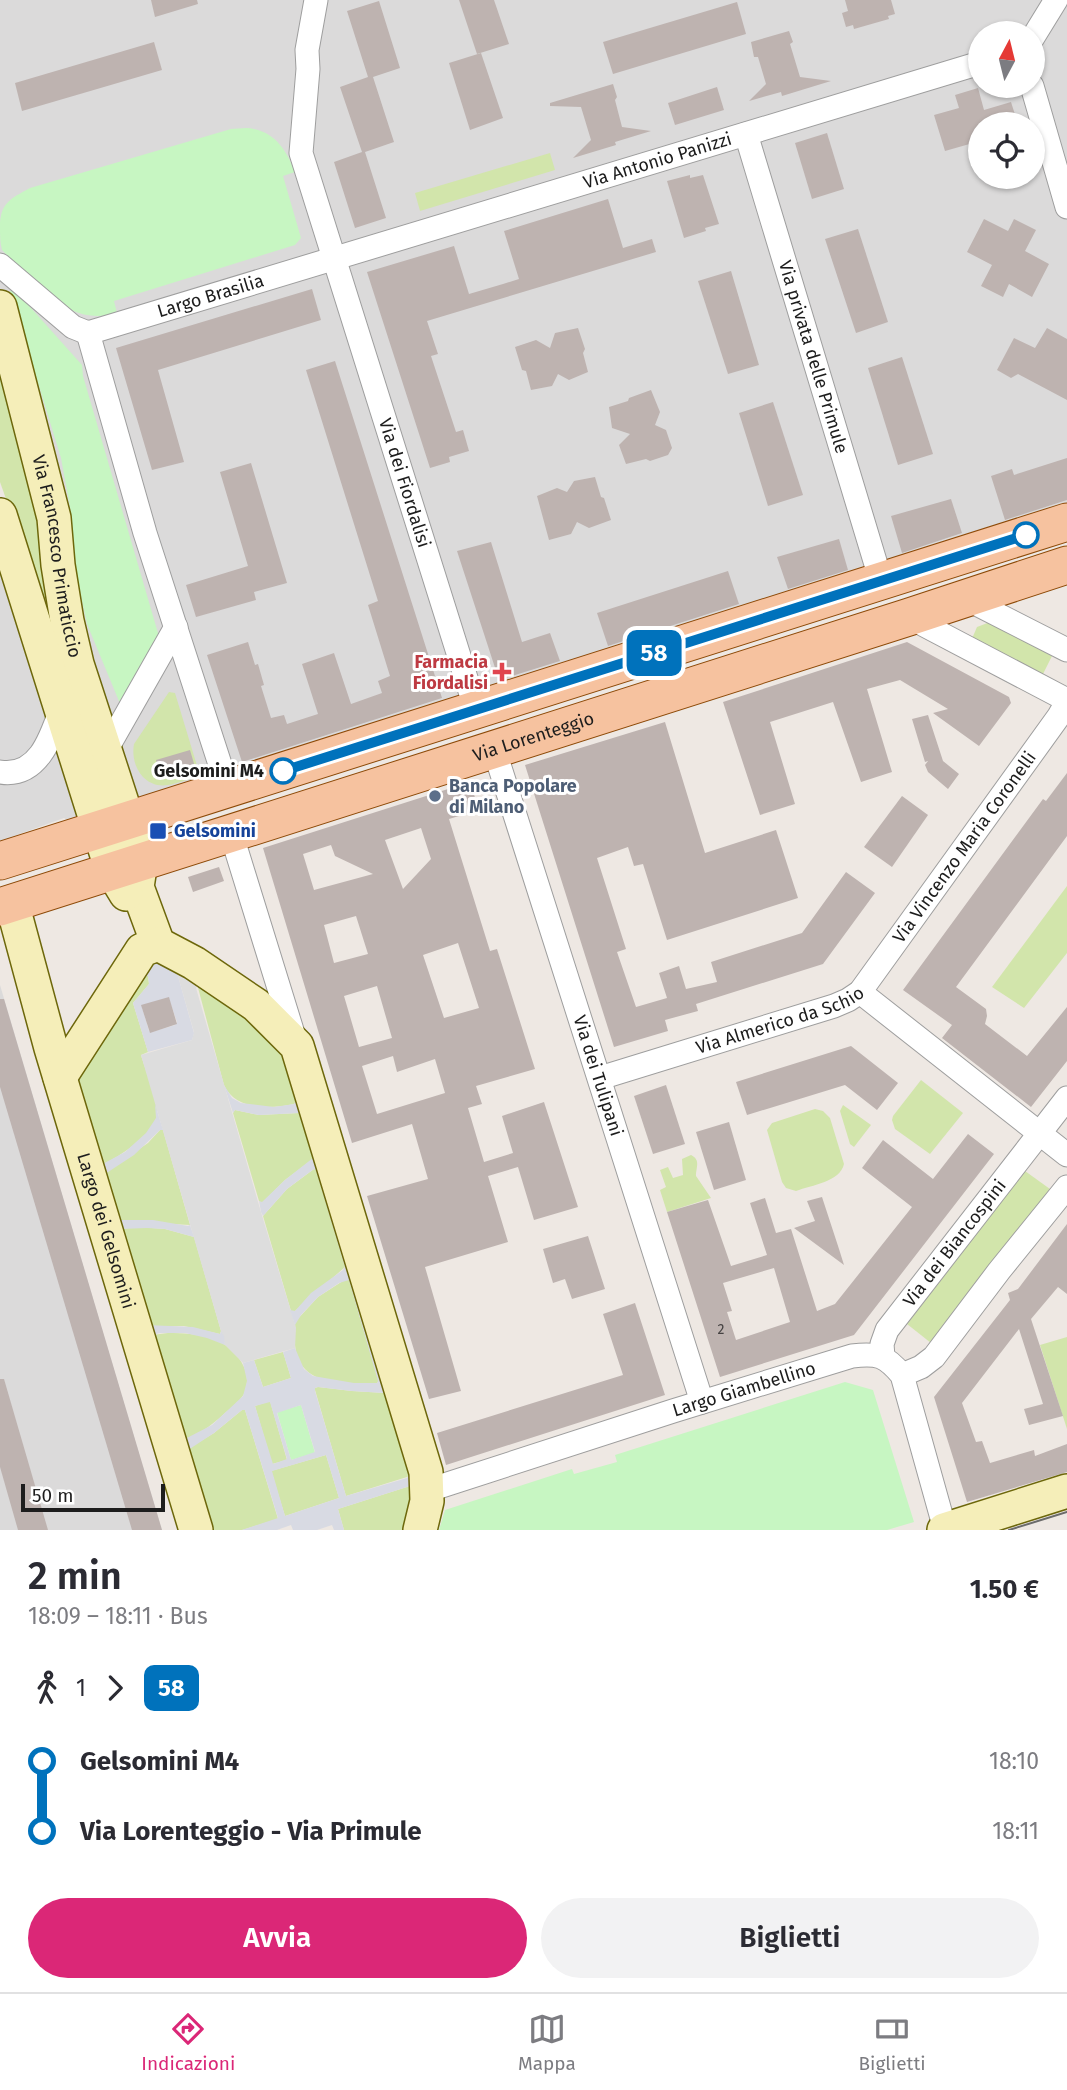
<!DOCTYPE html>
<html lang="it">
<head>
<meta charset="utf-8">
<style>
	:root { --surface:#fff; --page:#f2f2f3; --text:#2b2b33; --muted:#7c7c81; --line:#e1e1e2; --accent:#db2777 }
	body { margin:0; font-family:"Fira Sans",sans-serif; background:var(--page); color:var(--text); height:100vh; display:flex; flex-direction:column; font-size:26px; white-space:nowrap }
	* { box-sizing:border-box; margin:0 }
	p { font-size:23px; color:var(--muted) }
	.icon { flex:none; width:38px; height:38px; fill:none; stroke:currentColor; stroke-width:2; stroke-linecap:round; stroke-linejoin:round }
	.map { position:relative; height:1530px; overflow:hidden }
	.sheet { display:flex; flex-direction:column; background:var(--surface); flex:1 }
	.sheet>* { flex:none }
	.badge { padding:0 14px; border-radius:10px; font-size:24px; line-height:46px }
	.needle { width:46px; rotate:7deg }
	.controls { position:absolute; left:968px; top:21px; display:grid; gap:14px }
	.controls a { display:grid; place-items:center; width:77px; height:77px; border-radius:50%; background:var(--surface); box-shadow:0 2px 5px #0004; font-size:35px }
	.scale { position:absolute; left:21px; bottom:18px; width:144px; box-sizing:border-box; padding-left:7px; border:4px solid #1d1d1d; border-top:0; font-size:19px; line-height:24px; white-space:nowrap; color:#1d1d1d; -webkit-text-stroke:5px #fff; paint-order:stroke }
	.map>.badge { position:absolute; translate:-50% -50%; box-shadow:0 0 0 4px #fff }
	.legs { display:flex; align-items:center; gap:10px; height:77px; padding:0 28px; font-size:23px }
	.legs p { margin-inline-start:auto }
	.head { display:flex; align-items:center; justify-content:space-between; height:119px; padding:0 28px }
	h1 { font-size:38px; font-weight:600; line-height:52px }
	.cta { display:flex; gap:14px; margin-top:auto; padding:14px 28px }
	.cta a { flex:1; height:80px; border-radius:42px; background:var(--accent); color:#fff; font-size:28px; font-weight:600; line-height:80px; text-align:center }
	.cta a+a { background:var(--page); color:var(--text) }
	ul { padding:0 28px; list-style:none }
	li { display:flex; align-items:center; gap:24px; height:70px; font-size:26px }
	li i { display:grid; place-items:center; width:10px; height:100%; margin:0 9px; background:currentColor }
	li i::after { content:''; width:18px; height:18px; margin:-9px; border:5px solid; border-radius:50%; background:var(--surface) }
	li p { margin-inline-start:auto }
	li:first-child i { background:linear-gradient(#0000 50%,currentColor 0) }
	li:last-child i { background:linear-gradient(currentColor 50%,#0000 0) }
	.tab-bar { display:flex; justify-content:space-around; align-items:center; height:98px; border-top:2px solid var(--line); background:var(--surface); font-size:19px; color:var(--muted) }
	.tab-bar a { display:grid; justify-items:center; gap:4px }
	.tab-bar .on { color:var(--accent) }
	.map>svg:first-child { display:block }
</style>
</head>
<body>
<div class="map">
<svg width="1067" height="1530" viewBox="0 0 1067 1530">
	<rect width="100%" height="100%" fill="#eee8e3"/>
	<!-- residential -->
	<g fill="#dbdada" fill-rule="evenodd">
		<path d="M0 0H1067V519L131 818 0 300ZM980 33H1032V86H980ZM980 124H1032V177H980Z"/>
		<path d="M0 533 83 830 64 818 0 841Z"/>
		<path d="M0 985 120 1390 162 1530H0Z"/>
	</g>
	<!-- grass -->
	<g fill="#d2e5ab">
		<path d="M550 153 555 170 420 211 415 193Z"/>
		<path d="M5 375 34 475 64 662 0 482V380Z"/>
		<path d="M990 622 1052 656 1041 678 971 641 977 627Z"/>
		<path d="M169 692 175 693 198 769 196 777C187 779 177 784 168 785 144 789 130 765 134 744Z"/>
		<path d="M1067 886V953L1024 1008 992 987Z"/>
		<path d="M148 975 149 984 133 1003 148 1052 141 1055C145 1069 158 1101 157 1114 155 1134 118 1158 101 1165L74 1086 130 980Z"/>
		<path d="M197 984 270 1026 289 1066 286 1067 296 1102 294 1104C270 1109 236 1111 224 1085Z"/>
		<path d="M921 1080 963 1113 930 1154 895 1129 892 1120 893 1116Z"/>
		<path d="M843 1105 871 1125 854 1147 850 1144 840 1111Z"/>
		<path d="M815 1109 823 1111 830 1118 844 1164C840 1182 812 1185 796 1191L786 1188 782 1182 767 1130 772 1123Z"/>
		<path d="M235 1110 259 1115 299 1113 313 1159 285 1180 262 1203 259 1201 233 1113Z"/>
		<path d="M160 1130H163L190 1225 118 1221 104 1173 148 1143Z"/>
		<path d="M691 1155C701 1160 696 1167 696 1176L711 1198 667 1212 660 1190 666 1187 660 1170 668 1167 673 1178 683 1175 682 1159Z"/>
		<path d="M314 1169 316 1170 345 1267 295 1311H291L263 1216 287 1189Z"/>
		<path d="M1025 1171 1050 1189 931 1343 907 1324Z"/>
		<path d="M138 1227 165 1229 194 1237 221 1331 220 1334 184 1326 149 1327 120 1229Z"/>
		<path d="M346 1279 349 1280 379 1381 377 1383C345 1383 299 1388 295 1345 294 1338 296 1330 295 1322L318 1297Z"/>
		<path d="M168 1333C197 1333 231 1337 244 1367 248 1376 248 1385 244 1394 240 1401 231 1408 225 1413 212 1425 199 1435 183 1440L152 1335Z"/>
		<path d="M1067 1337V1429L1040 1345Z"/>
		<path d="M283 1352 291 1378 263 1387 254 1360Z"/>
		<path d="M318 1387 352 1391 385 1393 410 1475 407 1477 346 1496 315 1390V1388Z"/>
		<path d="M270 1401 287 1460 272 1464 255 1406Z"/>
		<path d="M242 1410H245L278 1519 242 1530H204L186 1450 214 1433Z"/>
		<path d="M326 1455 339 1498 285 1516 271 1471Z"/>
		<path d="M410 1486 413 1488 406 1530H344L338 1509Z"/>
	</g>
	<!-- park -->
	<g fill="#c7f6c2">
		<path d="M231 129C238 129 247 127 254 129 277 134 287 152 295 172L283 176 301 238 295 245 114 301 117 313C67 328 34 282 2 250 0 243 0 235 0 227 0 203 10 199 30 188Z"/>
		<path d="M14 289 82 365 83 376 160 640 121 706 87 624 77 578 70 507 61 458 10 291Z"/>
		<path d="M845 1382 873 1390 914 1522 887 1530H439L445 1510 572 1469 574 1474 617 1462 615 1455Z"/>
		<path d="M301 1405 315 1453 291 1460 277 1412Z"/>
	</g>
	<!-- parking -->
	<path fill="#ddd" d="M176 969 197 984 196 988 261 1212 296 1328 295 1348 243 1363 225 1345 141 1055 192 1040 194 1032Z"/>
	<!-- plaza -->
	<g fill="#d8dae3" fill-rule="evenodd">
		<path d="M155 959 176 969 194 1033 192 1040 148 1052 133 1003 149 984 148 976 130 980ZM169 999 177 1022 175 1025 152 1032 149 1031 142 1007Z"/>
		<path d="M289 1066 385 1393 352 1391 318 1387 315 1388V1391L346 1496 407 1478 410 1475 413 1488 410 1486 338 1509 344 1530H334L332 1525 317 1530H293L291 1525 277 1530H242L278 1518 245 1410H242L214 1433 182 1454 81 1115 83 1114 98 1163 101 1165 125 1152 146 1133 156 1118 155 1104 163 1130H160L134 1155 102 1176 115 1220H153L188 1226 190 1225 194 1237 165 1229 147 1228 120 1229 118 1232 146 1325 193 1327 220 1334 221 1331 224 1336 225 1345 207 1338 185 1333H160L152 1335 150 1337 180 1439 183 1440 212 1425 243 1396 247 1381 243 1363 254 1360 263 1387 291 1378 283 1352 295 1348 304 1369 313 1376 354 1383H377L378 1381 349 1280 339 1283 318 1297 301 1315 295 1325 290 1310 295 1311 311 1293 343 1270 345 1267 316 1170 314 1169 307 1174 287 1189 263 1216 261 1212 259 1201 262 1202 285 1180 313 1158 299 1113 259 1115 235 1110 233 1113 224 1085 232 1098 241 1103 274 1107 294 1104 296 1101 286 1067ZM270 1402 287 1459 273 1464 255 1406ZM301 1405 315 1452 291 1460 277 1413ZM326 1455 339 1498 285 1516 272 1471Z"/>
	</g>
	<!-- building -->
	<g fill="#beb3b0" fill-rule="evenodd">
		<path d="M151 0H197L198 4 155 17Z"/>
		<path d="M459 0H494L509 44 477 54Z"/>
		<path d="M845 0H891L895 14 888 16 889 19 854 29 853 25 846 27 842 13 848 11Z"/>
		<path d="M379 1 400 68 373 77 394 142 365 152 386 218 355 228 334 162 362 152 340 87 368 77 347 11Z"/>
		<path d="M737 2 746 34 613 74 603 42Z"/>
		<path d="M789 31 793 42 790 44 800 77 831 81 782 96 781 92 749 101 766 84 758 57H754L751 42Z"/>
		<path d="M154 42 162 70 22 111 15 83Z"/>
		<path d="M481 53 503 118 470 130 449 63Z"/>
		<path d="M613 84 617 97 615 100 622 127 651 131 615 142 616 145 573 158 591 140 581 107 550 106V103Z"/>
		<path d="M717 87 724 110 675 125 668 103Z"/>
		<path d="M978 88 984 110 1011 102 1018 124H980V141L945 151 934 115 959 108 955 95Z"/>
		<path d="M827 133 844 189 812 199 795 143Z"/>
		<path d="M690 175V178L703 175 719 224 705 228 706 231 684 238 667 181Z"/>
		<path d="M608 199 623 248 652 239 656 252 427 321 438 354 431 356 456 432 463 430 469 451 449 457 450 462 430 468 367 272 454 246 469 294 503 284 519 279 504 231Z"/>
		<path d="M984 219 1008 231 1014 219 1036 230 1025 251 1049 264 1032 297 1009 284 1003 297 981 286 992 265 967 252Z"/>
		<path d="M858 229 888 322 856 333 825 239Z"/>
		<path d="M731 271 759 365 728 374 698 281Z"/>
		<path d="M312 289 321 320 158 370 184 462 152 470 116 348Z"/>
		<path d="M578 328 585 349 583 353 588 372 569 380 558 374 552 386 531 390 526 371 522 370 515 347 536 340 550 348 555 333Z"/>
		<path d="M1047 328 1067 339V400L1018 374 1011 378 997 370 1014 338 1035 348Z"/>
		<path d="M902 357 933 454 898 465 868 368Z"/>
		<path d="M335 361 442 698 242 762 207 655 248 642 255 665 258 664 264 685 261 686 271 718 284 715 287 724 318 714 302 664 334 653 351 704 382 693 378 681 390 676 368 605 378 601 306 370Z"/>
		<path d="M651 390 660 412 655 425 666 430 672 448 668 455 650 461 646 459 626 464 619 445 630 434 612 428 609 407 628 401 629 398Z"/>
		<path d="M773 402 803 495 768 506 739 413Z"/>
		<path d="M1067 458V500L1005 520 991 476 1012 469 1014 475Z"/>
		<path d="M251 463 287 583 254 592 256 600 196 617 186 585 248 566 220 472Z"/>
		<path d="M595 477 601 497 604 498 611 520 589 528 577 522 571 534 549 540 537 496 557 488 567 492 574 481Z"/>
		<path d="M951 499 962 533 902 553 891 516Z"/>
		<path d="M839 539 848 570 788 589 777 557Z"/>
		<path d="M491 542 522 642 550 633 560 661 499 680 457 551Z"/>
		<path d="M728 571 739 604 608 646 597 613Z"/>
		<path d="M907 642 1009 697 1011 703 979 746 933 713 948 709 900 680 867 689 892 772 861 782 833 702 770 722 795 804 760 815 723 702Z"/>
		<path d="M928 715 943 761 959 774 948 789 928 772 925 765 928 761 925 762 912 719Z"/>
		<path d="M665 722 705 853 776 830 798 898 667 940 643 864 634 866 628 847 597 858 626 949 617 952 636 1007 667 998 659 973 679 966 686 989 717 982 711 962 802 933 846 872 875 893 823 964 696 1004 698 1011 665 1020 668 1031 614 1047 525 765Z"/>
		<path d="M190 750 195 767 161 777 156 760Z"/>
		<path d="M1067 773V836L956 987 986 1009 987 1016 985 1024 1027 1056 1067 1007V1061L1031 1107 942 1038 952 1025 903 990 1043 799 1046 801Z"/>
		<path d="M470 782 479 810 449 819 490 951 497 949 535 1069 476 1086 482 1104 468 1108 484 1162 513 1153 502 1116 544 1102 578 1207 534 1220 518 1167 488 1176 508 1242 425 1267 461 1391 429 1399 367 1196 428 1179 412 1124 352 1143 263 848ZM421 828 431 859 403 889 385 840ZM331 845 335 856 373 874 314 890 303 854ZM356 916 368 954 334 963 324 925ZM458 943 479 1008 444 1018 423 955ZM377 986 392 1038 359 1047 344 996ZM393 1056 397 1072 435 1059 445 1093 377 1114 362 1066Z"/>
		<path d="M902 796 928 815 892 867 864 847Z"/>
		<path d="M219 867 224 881 193 892 188 877Z"/>
		<path d="M169 997 177 1024 150 1033 141 1005Z"/>
		<path d="M0 999H4L162 1530H132L0 1087Z"/>
		<path d="M851 1046 898 1083 877 1110 845 1085 747 1115 736 1082Z"/>
		<path d="M666 1085 685 1144 653 1154 634 1096Z"/>
		<path d="M729 1122 746 1180 714 1190 696 1132Z"/>
		<path d="M968 1134 994 1154 854 1335 720 1377 667 1212 708 1200 731 1266 767 1255 750 1203 765 1198 776 1233 791 1229 817 1311 835 1304 912 1207 862 1168 883 1140 933 1179ZM774 1268 790 1322 736 1340 727 1312 732 1311 723 1283Z"/>
		<path d="M822 1197 839 1249 844 1265 794 1228 815 1221 807 1201Z"/>
		<path d="M1067 1224V1294L1058 1287 1031 1319 1063 1416 1029 1425 1024 1409 1043 1404 1019 1329 962 1403 976 1442 982 1441 990 1463 1034 1450 1035 1456 1067 1444V1472L967 1502 934 1397 1010 1300 1008 1293 1018 1289Z"/>
		<path d="M588 1236 605 1289 572 1299 565 1279 553 1283 543 1249Z"/>
		<path d="M635 1303 665 1395 446 1465 437 1433 623 1375 603 1314Z"/>
		<path d="M0 1379H4L48 1530H18L0 1467Z"/>
	</g>
	<g fill="none" stroke-linecap="round" stroke-linejoin="round">
		<!-- street casing -->
		<g stroke="#9e9e9e" stroke-width="25">
			<g id="street">
				<path id="s1" d="M316 0 307 50 308 69 301 153 476 710"/>
				<path d="M1032 39 1056 0"/>
				<path d="M1032 86 1067 207"/>
				<path id="s2" d="M746 134 881 581"/>
				<path id="s3" d="M0 265 73 327 88 333 980 63"/>
				<path d="M88 333 145 533 228 789"/>
				<path d="M965 598 1067 650"/>
				<path d="M909 617 1067 700"/>
				<path id="s4" d="M494 749 702 1402"/>
				<path d="M105 752 176 627"/>
				<path d="M0 772C38 778 51 738 61 709"/>
				<path d="M231 833 295 1040"/>
				<path d="M860 992 1067 1155"/>
				<path id="s5" d="M600 1078 834 1006 848 1000 860 992 1059 716 1067 702"/>
				<path id="s6" d="M883 1357 882 1344 887 1330 1067 1098"/>
				<path d="M902 1375 921 1367 934 1357 999 1271 1067 1187"/>
				<path id="s7" d="M426 1491 673 1411 852 1356C878 1353 885 1355 902 1375L945 1529"/>
			</g>
		</g>
		<!-- secondary casing -->
		<g stroke="#6d670b" stroke-width="36">
			<g id="secondary">
				<path id="s8" d="M0 307 54 518 58 565 67 621 77 664 141 861 137 887 158 944 194 963 256 1005 297 1046 426 1472 427 1501 420 1530"/>
				<path d="M0 515 112 871 126 894"/>
				<path id="s9" d="M12 903 51 1048 196 1530"/>
				<path d="M60 1077 142 950 158 944"/>
				<path d="M944 1530 1067 1491"/>
			</g>
		</g>
		<!-- primary casing -->
		<g stroke="#8d4a08" stroke-width="39">
			<g id="primary">
				<path d="M0 861 1067 522"/>
				<path id="s10" d="M0 907 909 617 1067 565"/>
			</g>
		</g>
		<!-- street -->
		<use href="#street" stroke="#fff" stroke-width="23"/>
		<!-- secondary -->
		<use href="#secondary" stroke="#f5eeb9" stroke-width="33"/>
		<!-- primary -->
		<use href="#primary" stroke="#f6c29f" stroke-width="37"/>
		<!-- tram -->
		<path stroke="#6b6b6b" stroke-width="2" d="M1009 1530 1067 1512"/>
	</g>
	<g fill="none" stroke-linecap="round" stroke-linejoin="round">
		<!-- line-1 casing -->
		<g stroke="#fff" stroke-width="16">
			<path id="line-1" d="M283 771 1026 535"/>
		</g>
		<!-- line-1 -->
		<use href="#line-1" stroke="#0072bc" stroke-width="10"/>
	</g>
	<!-- markers -->
	<g fill="#fff" stroke="#0072bc" stroke-width="3.5">
		<circle cx="1026" cy="535" r="12"/>
		<circle cx="283" cy="771" r="12"/>
	</g>
	<path fill="#e0444e" stroke="#fff" stroke-width="2.5" d="M498.5 661.5h7v7h7v7h-7v7h-7v-7h-7v-7h7z"/>
	<circle fill="#5c6f8a" stroke="#fff" stroke-width="2.5" cx="435" cy="796" r="7"/>
	<rect fill="#1a4fb4" stroke="#fff" stroke-width="2.5" x="149" y="822" width="18" height="18" rx="3.5"/>
	<g text-anchor="middle" stroke-width="6" stroke-linejoin="round" paint-order="stroke">
		<!-- number labels -->
		<g font-size="14" fill="#454242">
			<text x="721" y="1334">2</text>
		</g>
		<!-- street labels -->
		<g font-size="18" fill="#1d1d1d" stroke="#fff">
			<text dy="6" stroke="none"><textPath href="#s3" startOffset="707">Via Antonio Panizzi</textPath></text>
			<text dy="6" stroke="none"><textPath href="#s3" startOffset="240">Largo Brasilia</textPath></text>
			<text dy="6" stroke="none"><textPath href="#s2" startOffset="233">Via privata delle Primule</textPath></text>
			<text dy="6" stroke="none"><textPath href="#s1" startOffset="500">Via dei Fiordalisi</textPath></text>
			<text dy="6" stroke="none"><textPath href="#s8" startOffset="256">Via Francesco Primaticcio</textPath></text>
			<text dy="6" stroke="none"><textPath href="#s10" startOffset="560">Via Lorenteggio</textPath></text>
			<text dy="6" stroke="none"><textPath href="#s5" startOffset="453">Via Vincenzo Maria Coronelli</textPath></text>
			<text dy="6" stroke="none"><textPath href="#s5" startOffset="189">Via Almerico da Schio</textPath></text>
			<text dy="6" stroke="none"><textPath href="#s4" startOffset="343">Via dei Tulipani</textPath></text>
			<text dy="6" stroke="none"><textPath href="#s9" startOffset="341">Largo dei Gelsomini</textPath></text>
			<text dy="6" stroke="none"><textPath href="#s6" startOffset="138">Via dei Biancospini</textPath></text>
			<text dy="6" stroke="none"><textPath href="#s7" startOffset="334">Largo Giambellino</textPath></text>
		</g>
		<!-- health labels -->
		<g font-size="18" font-weight="bold" fill="#be3a42" stroke="#fff" text-anchor="end">
			<text x="488" y="668">Farmacia<tspan x="488" dy="21">Fiordalisi</tspan></text>
		</g>
		<!-- stop labels -->
		<g font-size="18" font-weight="bold" fill="#1d1d1d" stroke="#fff" text-anchor="end">
			<text x="264" y="777">Gelsomini M4</text>
		</g>
		<!-- service labels -->
		<g font-size="18" font-weight="bold" fill="#4e5e75" stroke="#fff" text-anchor="start">
			<text x="449" y="792">Banca Popolare<tspan x="449" dy="21">di Milano</tspan></text>
		</g>
		<!-- transit labels -->
		<g font-size="18" font-weight="bold" fill="#164399" stroke="#fff" text-anchor="start">
			<text x="174" y="837">Gelsomini</text>
		</g>
	</g>
</svg>
<div class="controls">
<a><svg class="needle" viewBox="-14 -14 28 28"><path d="M0-13l5 13h-10z" fill="#e53935"/><path d="M0 13l5-13h-10z" fill="#7c7c81"/></svg></a>
<a><svg class="icon" aria-label="locate" viewBox="0 0 24 24"><circle cx="12" cy="12" r="6"/><path d="M12 2v4M12 18v4M2 12h4M18 12h4"/></svg></a>
</div>
<div class="scale">50 m</div>
<b class="badge" style="left:654px;top:653px;background:#0072bc;color:#fff">58</b>
</div>
<section class="sheet">
<div class="head"><div><h1>2 min</h1><p>18:09 – 18:11 · Bus</p></div><b>1.50 €</b></div>
<div class="legs"><svg class="icon" aria-label="walk" viewBox="0 0 24 24"><circle cx="13" cy="4" r="2"/><path d="M13 8l-2 6 4 7M11 14l-3 7M7 12l3-4h3l4 4"/></svg>1<svg class="icon" aria-label="forward" viewBox="0 0 24 24"><path d="M9 5l7 7-7 7"/></svg><b class="badge" style="background:#0072bc;color:#fff">58</b></div>
<ul>
<li><i style="color:#0072bc"></i><b>Gelsomini M4</b><p>18:10</p></li>
<li><i style="color:#0072bc"></i><b>Via Lorenteggio - Via Primule</b><p>18:11</p></li>
</ul>
<div class="cta"><a>Avvia</a><a>Biglietti</a></div>
</section>
<nav class="tab-bar">
<a class="on"><svg class="icon" aria-label="directions" viewBox="0 0 24 24"><path d="M12 3l9 9-9 9-9-9zM9 14v-3h6M13 9l2 2-2 2"/></svg>Indicazioni</a>
<a><svg class="icon" aria-label="map" viewBox="0 0 24 24"><path d="M3 6l6-2 6 2 6-2v14l-6 2-6-2-6 2zM9 4v14M15 6v14"/></svg>Mappa</a>
<a><svg class="icon" aria-label="tickets" viewBox="0 0 24 24"><path d="M3 7h18v10H3zM15 7v10"/></svg>Biglietti</a>
</nav>
</body>
</html>
